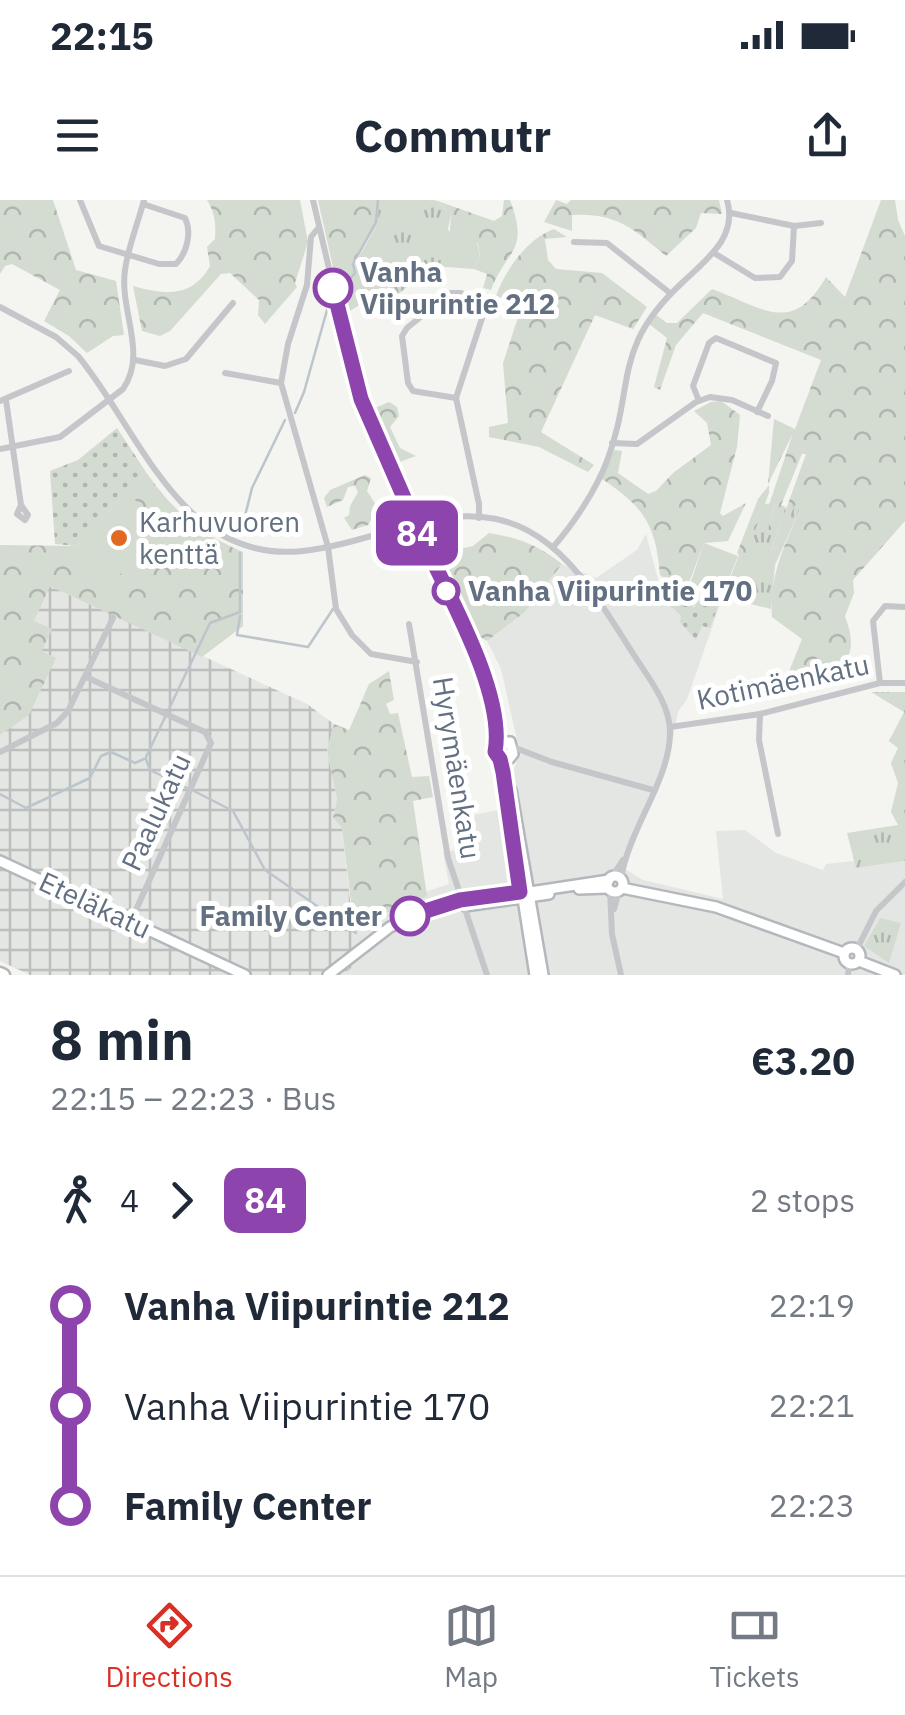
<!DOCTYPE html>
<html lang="en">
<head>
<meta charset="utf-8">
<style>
	:root { --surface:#fff; --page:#f2f2f3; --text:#1f2937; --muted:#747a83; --line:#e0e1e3; --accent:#d93025 }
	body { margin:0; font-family:"IBM Plex Sans",sans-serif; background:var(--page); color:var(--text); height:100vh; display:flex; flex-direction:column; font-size:38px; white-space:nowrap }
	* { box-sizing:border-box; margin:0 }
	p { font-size:32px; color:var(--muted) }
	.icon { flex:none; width:55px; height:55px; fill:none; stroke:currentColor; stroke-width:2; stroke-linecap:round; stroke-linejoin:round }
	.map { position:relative; height:775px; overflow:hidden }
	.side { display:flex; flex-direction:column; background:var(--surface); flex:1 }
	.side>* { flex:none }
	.badge { padding:0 20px; border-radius:15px; font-size:35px; line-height:65px }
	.map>.badge { position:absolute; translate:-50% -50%; box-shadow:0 0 0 5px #fff }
	.legs { display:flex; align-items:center; gap:15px; height:110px; padding:0 50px; font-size:32px }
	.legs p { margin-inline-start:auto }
	.overview { display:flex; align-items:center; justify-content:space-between; height:170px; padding:0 50px }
	h1 { font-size:55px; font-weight:700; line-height:75px }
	ul { padding:0 50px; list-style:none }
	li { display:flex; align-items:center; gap:35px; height:100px; font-size:38px }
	li i { display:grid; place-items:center; width:15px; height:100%; margin:0 12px; background:currentColor }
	li i::after { content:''; width:25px; height:25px; margin:-12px; border:8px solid; border-radius:50%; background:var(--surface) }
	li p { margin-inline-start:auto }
	li:first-child i { background:linear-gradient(#0000 50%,currentColor 0) }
	li:last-child i { background:linear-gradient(currentColor 50%,#0000 0) }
	.status { display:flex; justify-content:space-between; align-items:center; height:70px; padding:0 50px; background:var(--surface); direction:ltr }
	.status svg { height:28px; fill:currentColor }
	header { display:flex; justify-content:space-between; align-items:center; height:130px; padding:0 50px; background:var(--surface); font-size:45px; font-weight:700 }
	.dock { display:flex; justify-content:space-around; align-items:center; height:140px; border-top:2px solid var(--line); background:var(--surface); font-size:28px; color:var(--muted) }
	.dock a { display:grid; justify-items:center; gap:5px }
	.dock .selected { color:var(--accent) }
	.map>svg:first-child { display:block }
</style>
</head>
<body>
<div class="status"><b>22:15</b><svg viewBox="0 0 49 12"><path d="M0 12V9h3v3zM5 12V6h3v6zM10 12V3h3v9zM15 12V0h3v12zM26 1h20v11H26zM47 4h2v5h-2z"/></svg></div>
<header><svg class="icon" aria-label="menu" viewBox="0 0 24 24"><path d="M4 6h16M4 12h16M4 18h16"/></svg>Commutr<svg class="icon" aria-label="share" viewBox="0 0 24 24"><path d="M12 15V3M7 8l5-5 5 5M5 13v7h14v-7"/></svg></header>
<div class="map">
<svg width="905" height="775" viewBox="0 0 905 775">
	<defs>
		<pattern id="industrial-grid" width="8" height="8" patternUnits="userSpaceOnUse" patternTransform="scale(2.5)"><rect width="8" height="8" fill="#e4e6e4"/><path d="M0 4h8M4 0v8" fill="none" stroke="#bcbfbe"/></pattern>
		<pattern id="grass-tufts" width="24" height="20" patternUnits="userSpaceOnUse" patternTransform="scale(2.5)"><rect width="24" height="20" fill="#d4dbd1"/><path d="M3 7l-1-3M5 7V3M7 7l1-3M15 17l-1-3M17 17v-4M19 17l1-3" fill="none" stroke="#b0b6af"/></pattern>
		<pattern id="forest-crowns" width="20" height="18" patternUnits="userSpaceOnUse" patternTransform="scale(2.5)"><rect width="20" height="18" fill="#d4dbd1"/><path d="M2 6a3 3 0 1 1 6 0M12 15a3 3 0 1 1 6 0" fill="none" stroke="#b0b6af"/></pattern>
		<pattern id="park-dots" width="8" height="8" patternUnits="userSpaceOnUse" patternTransform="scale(2.5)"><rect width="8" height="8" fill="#d4dbd1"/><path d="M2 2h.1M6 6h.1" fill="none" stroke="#b0b6af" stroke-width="1.8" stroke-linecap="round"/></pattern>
	</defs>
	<rect width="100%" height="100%" fill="#f4f4f0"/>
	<!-- built -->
	<path fill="#e4e6e4" d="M646 334 659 383 721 402 687 499 678 512 670 552 625 669 643 680 723 699 716 631 745 630 776 653 823 670 826 664 854 661 857 668 905 661V775H341L376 746 353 728V718L401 710 426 696 425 692 449 684 443 652 477 647 472 615 499 610 520 553 501 469 487 441 525 412 562 364 596 378 637 350Z"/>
	<!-- industrial -->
	<path fill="url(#industrial-grid)" d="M50 386 307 504 334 524 327 551 337 599 333 618 342 628 353 728 376 746 353 767 341 775H30L0 761V535L29 514 55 458 42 451 33 421Z"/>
	<!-- grass -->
	<g fill="url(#grass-tufts)">
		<path d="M377 0H435L451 14 448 29 452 37 477 42 480 57 474 69 432 66 396 96 389 87 348 112 345 80 356 73 354 65 378 24Z"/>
		<path d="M775 303 765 342 781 305 787 308 771 350 774 351 794 305 800 309 775 365 771 409 729 399 764 304Z"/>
		<path d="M871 492H905V661L856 668 847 633 898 625 891 612 898 583 891 563 898 548 889 541 904 512Z"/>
		<path d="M880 718 901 723 889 763 864 746Z"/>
	</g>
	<!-- forest -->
	<g fill="url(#forest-crowns)">
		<path d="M0 0H53L76 70 116 81 124 135 113 136 87 153 69 136 44 121 60 90 12 64 5 66 0 74Z"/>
		<path d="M207 0H300L308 42 295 83 297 87 265 124 258 115 259 100 230 73 221 74 170 131 160 136 142 131 133 86C165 95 192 98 210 66L207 47 215 39C216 23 215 13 207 0Z"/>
		<path d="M318 0H379L378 24 353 64 355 73 341 85 333 67Z"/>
		<path d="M435 0 494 21 502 16 504 0H510C530 53 506 49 491 90L483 88 487 74 474 69 480 57 478 43 449 44 451 14Z"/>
		<path d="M556 0 567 4 571 0H719L722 14 701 13 696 28 666 56C633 29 618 13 572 15V31L544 22Z"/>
		<path d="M881 0H895L898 20 905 36V321L853 380 854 393 845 416C853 438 855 453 838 471L839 481 795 493 791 490 788 474 802 439 772 417C769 377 784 346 800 310L795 305 774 351H771L806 254H802L761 354 775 304 769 305 793 233 768 284 774 219 795 229 821 160 703 113 676 145 660 190 654 187 667 138 649 124 656 115 667 123H677L712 89C762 107 792 137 826 77L845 97Z"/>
		<path d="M554 29 567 37 545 39 548 60 556 69 602 73 647 107 633 129 595 115 541 232 594 265 588 272 539 247 489 237V227L508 223 503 163 522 105 496 96C505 70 528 38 554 29Z"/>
		<path d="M721 201 740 215 737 247 720 313 723 316 746 303 728 341 704 343 687 388 669 383 660 375C656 325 644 307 602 279L614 250 622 251 618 273 648 294 656 291 673 273 711 245 707 223 694 211 711 202Z"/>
		<path d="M389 202 397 207 399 216 390 227 400 248 416 256 394 264 370 210Z"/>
		<path d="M146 272C172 310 200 334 243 352V426L202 457 50 386 34 421 52 429 42 451 56 458 29 515 0 535V345L76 346Z"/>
		<path d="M365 275 371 278 367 291 378 308 368 325 352 330 344 318 349 315 350 306 358 292 355 286 348 287 343 300 327 307 324 298 330 290Z"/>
		<path d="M769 285V293L729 399 723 396 739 355 737 353 758 299Z"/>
		<path d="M489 333C519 338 538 345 562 364L525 412 487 441C458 426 450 373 437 343L445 340 459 349 473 346Z"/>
		<path d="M389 471 394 500 386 504 390 514 398 513 412 577 429 576 433 597 413 601 427 696 401 710 353 718 342 628 333 618 337 599 327 551 334 524 349 530 369 484Z"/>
	</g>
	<!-- park -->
	<g fill="url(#park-dots)">
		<path d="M117 228 146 272 76 346 55 344 50 271 78 260Z"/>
		<path d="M667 389 683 392 694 408 700 397 719 404 710 428 702 426 696 440 680 422 681 416C674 407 666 405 660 396Z"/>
	</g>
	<!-- pitch -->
	<g fill="#d4dbd1">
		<path d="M128 293 164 327 111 384 75 350Z"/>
		<path d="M704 343 738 356 723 393 690 384Z"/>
	</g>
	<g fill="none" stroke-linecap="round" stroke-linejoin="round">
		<!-- stream -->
		<g stroke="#bcc5cc" stroke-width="2.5">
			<path d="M344 108 343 87 355 73 353 64 376 22 378 0"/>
			<path d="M295 213 304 192 327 110"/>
			<path d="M241 332 252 288 285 220"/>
			<path d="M240 416 237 435 308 447 333 409"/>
			<path d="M146 557 210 423 240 412V353"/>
			<path d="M146 559 150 570 187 588"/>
			<path d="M194 591 233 611 265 670 356 733"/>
			<path d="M0 594 26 608 90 578 101 556 111 552 135 563 144 559"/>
		</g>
		<!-- major casing -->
		<g stroke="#b4b7bc" stroke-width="14">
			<g id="major">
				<circle cx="416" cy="324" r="9"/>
				<path d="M419 332C450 399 490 468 499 542"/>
				<path d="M500 559H509L513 554 510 542H499L495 550 503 572 535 775"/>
				<path d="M511 590 543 775"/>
				<path d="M0 661 245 775"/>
				<circle cx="615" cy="684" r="8"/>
				<path d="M622 688 716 707 844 753"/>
				<path d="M579 689 608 688"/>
				<path d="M465 706 549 694"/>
				<circle cx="852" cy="756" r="8"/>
				<path d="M859 761 895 775"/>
				<path d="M328 775 390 727 437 706 609 680"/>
			</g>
		</g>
		<!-- highway casing -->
		<g stroke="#b4b6ba" stroke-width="15">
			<path id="highway" d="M0 773 4 775"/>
		</g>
		<!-- minor -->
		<g stroke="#c4c6ca" stroke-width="6">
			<path d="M80 0 99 46 159 64H176C187 53 192 32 185 18L143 4"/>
			<path d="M313 0 356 184 412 316"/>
			<path d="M731 13 794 26 821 23"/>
			<path d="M319 27 311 37 307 85 288 144 281 183 328 347 336 409 352 435 371 454 417 462"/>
			<path d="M574 42 607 43 670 93"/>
			<path d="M714 53 755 78 780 77 792 61 794 26"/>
			<path d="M0 107 56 137 78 156C141 232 180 364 303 351 338 347 373 335 407 326"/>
			<path d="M135 160 165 166 186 159 233 103"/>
			<path d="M225 173 281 183"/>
			<path d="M456 198 413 191 408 183 402 136 407 128 450 93H461L487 103 456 198 479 304V318"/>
			<path d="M6 200 21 305 17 314 25 320 28 315 21 305"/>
			<path d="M0 201 69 171"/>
			<path d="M699 201 693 186 709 143 716 138 776 163 772 181 757 212"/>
			<path d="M612 243 637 244 696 202 710 197 732 200 768 216"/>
			<path d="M0 249 60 237 123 189C148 153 119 110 125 70 128 47 138 23 144 0"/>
			<path d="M424 322C536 294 581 371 632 452 647 476 671 504 670 534 669 582 628 630 621 679"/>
			<path d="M554 346C574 323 596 290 607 261 636 184 611 148 683 82 707 59 738 37 727 0"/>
			<path d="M409 424 448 658 487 775"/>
			<path d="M86 477 194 527 205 532 211 543 131 721"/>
			<path d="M880 483 873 421 885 406 905 407"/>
			<path d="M760 514 759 540 778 634"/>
			<path d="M670 527 760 514 880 483H905"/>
			<path d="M513 547 552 562 653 590"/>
			<path d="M0 552 57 523 68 511 113 418"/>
			<path d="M612 677 623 660"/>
			<path d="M610 690 612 734 621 775"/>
			<path d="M614 709 619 691"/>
			<path d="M857 749 876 711 905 682"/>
			<path d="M848 775 849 764"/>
		</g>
		<!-- major -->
		<use href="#major" stroke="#fff" stroke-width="9"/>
		<!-- highway -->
		<use href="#highway" stroke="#fff" stroke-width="10"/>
	</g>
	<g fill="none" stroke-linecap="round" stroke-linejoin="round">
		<!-- line-1 casing -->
		<g stroke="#fff" stroke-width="22">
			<path id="line-1" d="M333 88 361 199 412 316 407 326 413 332H419C445 390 506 492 495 552L500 559 503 572 520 692 460 700 410 716"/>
		</g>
		<!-- line-1 -->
		<use href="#line-1" stroke="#8e44ad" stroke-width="15"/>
	</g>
	<!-- markers -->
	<g fill="#fff" stroke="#8e44ad" stroke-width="5">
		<circle cx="333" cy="88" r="18"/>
		<circle cx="446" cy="391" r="12"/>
		<circle cx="410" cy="716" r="18"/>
	</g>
	<circle fill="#e26922" stroke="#fff" stroke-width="4" cx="119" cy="338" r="10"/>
	<g text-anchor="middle" stroke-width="10" stroke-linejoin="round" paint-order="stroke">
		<!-- stop labels -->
		<g font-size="28" font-weight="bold" fill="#637081" stroke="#fff" text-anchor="start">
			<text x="360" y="82">Vanha<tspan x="360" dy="32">Viipurintie 212</tspan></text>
			<text x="468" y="401">Vanha Viipurintie 170</text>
			<text x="382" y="726" text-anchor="end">Family Center</text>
		</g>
		<!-- poi labels -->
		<g font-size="28" fill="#637081" stroke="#fff" text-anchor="start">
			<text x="139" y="332">Karhuvuoren<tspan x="139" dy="32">kenttä</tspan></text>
		</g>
		<!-- street labels -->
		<g font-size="28" fill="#637081" stroke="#fff">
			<text transform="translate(783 482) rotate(-12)" y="10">Kotimäenkatu</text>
			<text transform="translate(457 568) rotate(81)" y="10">Hyrymäenkatu</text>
			<text transform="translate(156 612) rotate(-65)" y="10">Paalukatu</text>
			<text transform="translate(95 705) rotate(25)" y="10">Eteläkatu</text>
		</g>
	</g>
</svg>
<b class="badge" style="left:417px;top:333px;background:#8e44ad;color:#fff">84</b>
</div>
<section class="side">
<div class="overview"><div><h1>8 min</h1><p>22:15 – 22:23 · Bus</p></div><b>€3.20</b></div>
<div class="legs"><svg class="icon" aria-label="walk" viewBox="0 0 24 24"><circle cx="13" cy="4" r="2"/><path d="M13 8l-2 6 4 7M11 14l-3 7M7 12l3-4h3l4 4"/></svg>4<svg class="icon" aria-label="forward" viewBox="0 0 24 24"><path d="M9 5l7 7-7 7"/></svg><b class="badge" style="background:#8e44ad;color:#fff">84</b><p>2 stops</p></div>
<ul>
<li><i style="color:#8e44ad"></i><b>Vanha Viipurintie 212</b><p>22:19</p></li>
<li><i style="color:#8e44ad"></i><span>Vanha Viipurintie 170</span><p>22:21</p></li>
<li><i style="color:#8e44ad"></i><b>Family Center</b><p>22:23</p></li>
</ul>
</section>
<nav class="dock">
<a class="selected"><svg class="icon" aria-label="directions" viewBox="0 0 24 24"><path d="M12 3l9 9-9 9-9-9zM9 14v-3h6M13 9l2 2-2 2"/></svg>Directions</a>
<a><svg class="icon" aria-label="map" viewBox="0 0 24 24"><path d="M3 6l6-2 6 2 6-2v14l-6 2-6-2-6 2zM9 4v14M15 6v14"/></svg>Map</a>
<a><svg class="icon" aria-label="tickets" viewBox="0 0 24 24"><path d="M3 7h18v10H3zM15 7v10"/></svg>Tickets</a>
</nav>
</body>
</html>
